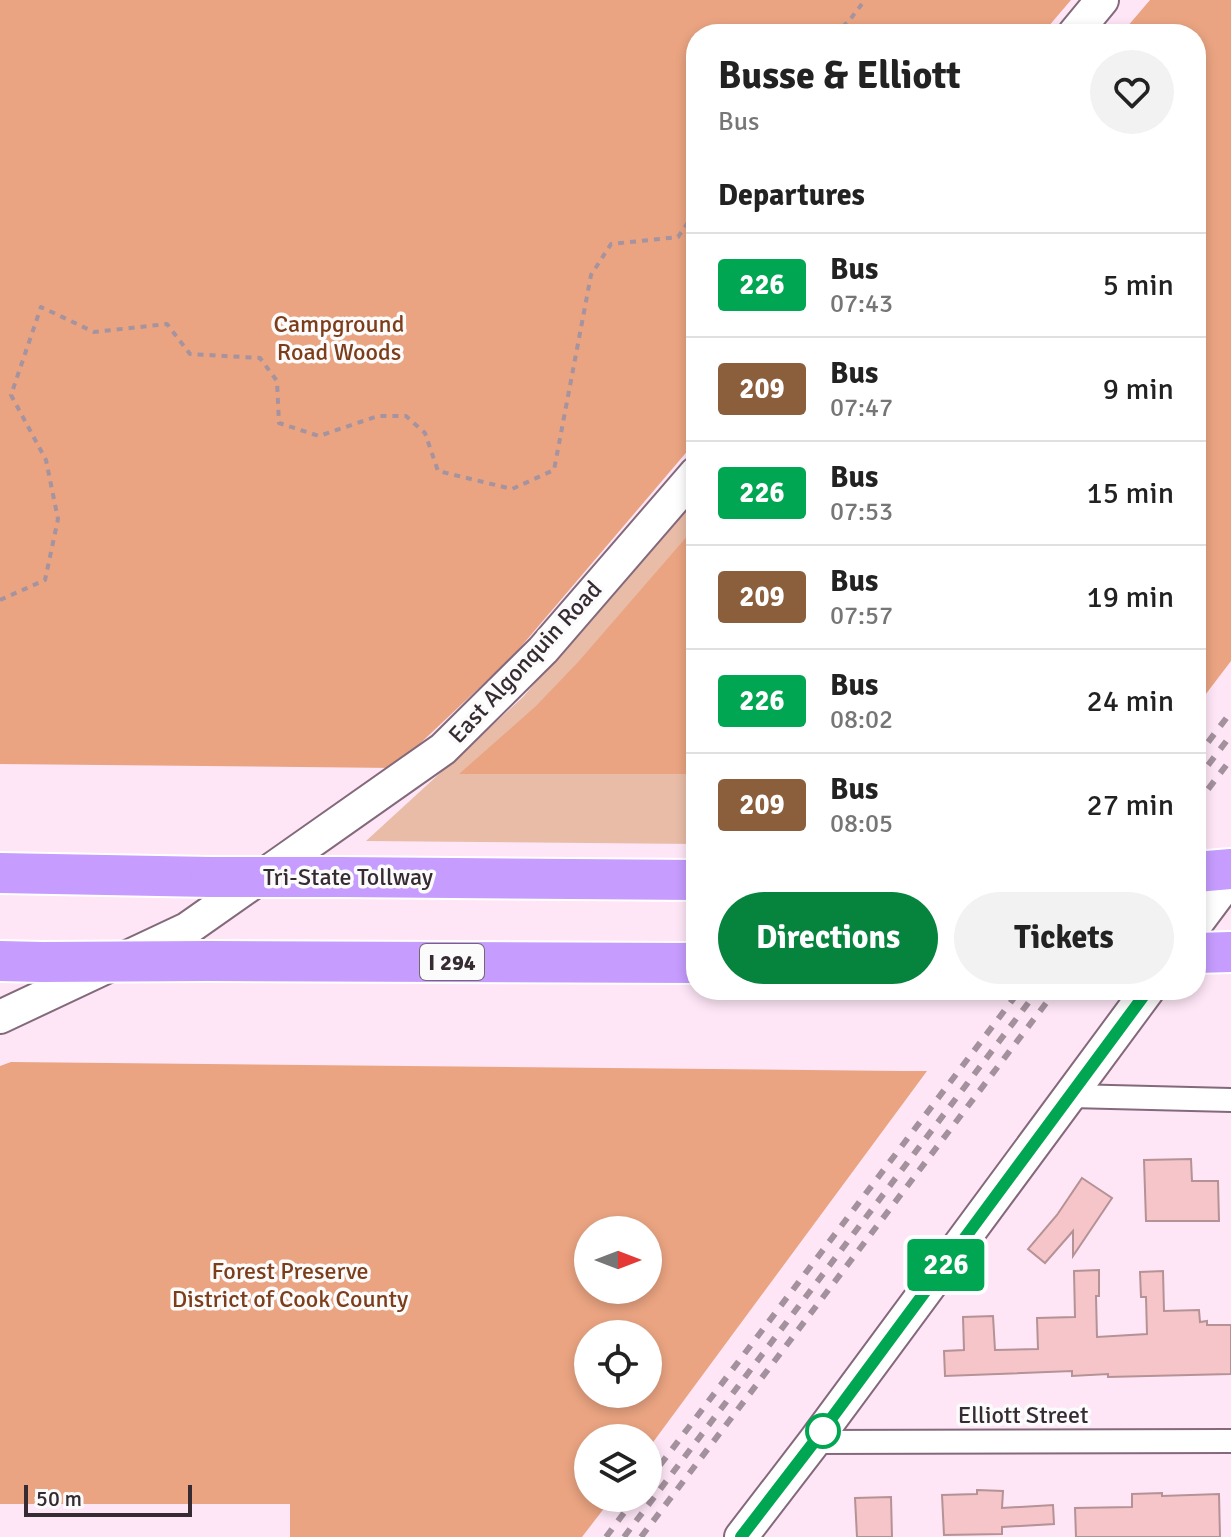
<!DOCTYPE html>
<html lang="en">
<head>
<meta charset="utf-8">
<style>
	:root { --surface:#fff; --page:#f2f2f2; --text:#222; --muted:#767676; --line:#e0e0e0; --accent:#06843e }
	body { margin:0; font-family:Signika,sans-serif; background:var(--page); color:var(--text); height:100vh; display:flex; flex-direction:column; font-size:30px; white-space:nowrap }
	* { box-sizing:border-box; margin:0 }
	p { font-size:26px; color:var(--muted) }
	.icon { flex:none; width:44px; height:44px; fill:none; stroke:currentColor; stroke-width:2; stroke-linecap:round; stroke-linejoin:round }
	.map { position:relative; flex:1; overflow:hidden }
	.details { position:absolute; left:686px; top:24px; width:520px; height:976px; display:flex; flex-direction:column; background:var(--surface); border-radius:32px; box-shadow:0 4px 12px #0003 }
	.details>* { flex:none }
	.badge { padding:0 16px; border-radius:6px; font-size:28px; line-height:52px }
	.needle { width:52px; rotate:90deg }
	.buttons { position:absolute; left:574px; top:1216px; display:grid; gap:16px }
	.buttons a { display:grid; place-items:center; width:88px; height:88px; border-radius:50%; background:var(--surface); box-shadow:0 4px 12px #0003; font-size:40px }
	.scale { position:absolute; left:24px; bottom:20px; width:168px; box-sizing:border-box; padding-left:8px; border:4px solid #362b32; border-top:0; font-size:22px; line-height:28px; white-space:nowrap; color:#362b32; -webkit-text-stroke:6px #fbfbfb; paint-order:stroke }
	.map>.badge { position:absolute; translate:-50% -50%; box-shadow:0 0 0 4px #fff }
	h2 { padding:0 32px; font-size:30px; line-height:72px }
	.round { display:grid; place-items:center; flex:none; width:84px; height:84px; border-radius:42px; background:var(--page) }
	.summary { display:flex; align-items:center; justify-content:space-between; height:136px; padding:0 32px }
	h1 { font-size:38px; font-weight:800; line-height:60px }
	.button { display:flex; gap:16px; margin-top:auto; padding:16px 32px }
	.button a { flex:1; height:92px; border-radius:48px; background:var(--accent); color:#fff; font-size:32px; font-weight:800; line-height:92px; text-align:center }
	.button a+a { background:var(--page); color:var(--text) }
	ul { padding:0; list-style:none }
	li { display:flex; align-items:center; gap:24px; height:104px; padding:0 32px; border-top:2px solid var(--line) }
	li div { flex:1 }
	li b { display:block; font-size:30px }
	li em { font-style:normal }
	li .badge { min-width:88px; font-weight:700; text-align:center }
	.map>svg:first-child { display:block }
</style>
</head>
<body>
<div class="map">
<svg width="1231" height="1537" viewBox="0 0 1231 1537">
	<rect width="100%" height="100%" fill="#fee6f6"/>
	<!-- green -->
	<path fill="#e8bca7" d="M696 496V844L366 841 523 697Z"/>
	<!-- forest -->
	<g fill="#eaa482" fill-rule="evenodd">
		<path d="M0 0H1071L1042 34H696V441L513 656 394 768 0 764Z"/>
		<path d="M1150 0H1231V661L1196 707V34H1121Z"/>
		<path d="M696 526V774H459L536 706 579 661Z"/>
		<path d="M11 1062 903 1071H927L648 1449V1438H588V1498H612L582 1537H290V1504H0V1066ZM648 1230V1290H588V1230ZM588 1334H648V1394H588Z"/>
	</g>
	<!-- building -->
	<g fill="#f6c5c9" stroke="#b59295" stroke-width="2">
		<path d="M1191 1159 1192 1181H1218L1219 1221H1146L1144 1160Z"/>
		<path d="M1082 1178 1112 1198 1073 1256V1231L1045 1263 1028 1249 1057 1215Z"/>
		<path d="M1099 1270V1296H1096L1097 1337 1147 1334 1146 1297H1141L1140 1272 1163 1271 1164 1311 1199 1310 1200 1322 1207 1321V1325H1231V1374L1108 1377V1374L1072 1376V1371L945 1376 944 1351 964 1350 963 1317 993 1316 995 1350 1038 1349 1037 1318 1075 1317 1074 1271Z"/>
		<path d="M977 1490 1003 1491 1002 1508 1053 1505 1054 1524 1002 1527V1534L944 1535 942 1495 977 1494Z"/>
		<path d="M1162 1493V1496L1219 1494 1220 1537H1076L1075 1508 1132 1507V1494Z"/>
		<path d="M891 1497 892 1537H857L855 1498Z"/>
	</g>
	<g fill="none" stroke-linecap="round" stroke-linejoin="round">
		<!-- street casing -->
		<g stroke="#83697b" stroke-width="26">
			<g id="street">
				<path d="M1071 1096 1231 1100"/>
				<path d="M814 1442 1231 1441"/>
			</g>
		</g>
		<!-- secondary casing -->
		<g stroke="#83697b" stroke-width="36">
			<g id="secondary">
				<path d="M1074 34 1102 0"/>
				<path d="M1196 924 1231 877"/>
				<path d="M0 1017 187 929 443 749 543 650 696 473"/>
				<path d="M741 1537 814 1442 1148 990"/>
			</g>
		</g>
		<!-- highway casing -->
		<g stroke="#fff" stroke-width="44">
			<g id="highway">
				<path d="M1196 872 1231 869"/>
				<path d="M0 873 211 877"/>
				<path d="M339 877 696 880"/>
				<path d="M1196 953 1231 952"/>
				<path d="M0 961 42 962"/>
				<path d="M208 961 696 963"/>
			</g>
		</g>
		<!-- path -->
		<g stroke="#a5939f" stroke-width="4" stroke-dasharray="6 6" stroke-linecap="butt">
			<path d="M833 34 848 22 865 0"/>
			<path d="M0 600 45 580 58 519 46 460 11 395 41 307 94 332 167 324 190 354 260 358 277 381 279 423 319 436 378 416H406L425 433 438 471 512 489 554 470 591 275 611 244 678 237 696 211"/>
		</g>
		<!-- street -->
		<use href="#street" stroke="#fff" stroke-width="22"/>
		<!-- secondary -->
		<use href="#secondary" stroke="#fff" stroke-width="32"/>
		<!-- highway -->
		<use href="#highway" stroke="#c69cfe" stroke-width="40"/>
		<!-- rail -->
		<g stroke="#a3919d" stroke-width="6" stroke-dasharray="10 10" stroke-linecap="butt">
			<path d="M1196 758 1231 712"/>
			<path d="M1196 781 1231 735"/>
			<path d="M1196 805 1231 759"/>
			<path d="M648 1481 1020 990"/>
			<path d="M606 1537 635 1498"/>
			<path d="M624 1537 1038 990"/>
			<path d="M641 1537 1056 990"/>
		</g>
		<!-- highway-bridge casing -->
		<g stroke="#fff" stroke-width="44" stroke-linecap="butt">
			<g id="highway-bridge">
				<path d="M211 877H339"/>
				<path d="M42 962 208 961"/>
			</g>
		</g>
		<!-- highway-bridge -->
		<use href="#highway-bridge" stroke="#c69cfe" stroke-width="40"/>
	</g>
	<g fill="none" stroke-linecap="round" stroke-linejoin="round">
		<!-- line casing -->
		<g stroke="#fff" stroke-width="18">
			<path id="line" d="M741 1537 814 1442 1148 990"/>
		</g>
		<!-- line -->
		<use href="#line" stroke="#00a651" stroke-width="12"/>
	</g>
	<!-- markers -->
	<circle fill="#fff" stroke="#00a651" stroke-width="4" cx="823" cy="1431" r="16"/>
	<g text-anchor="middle" stroke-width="7" stroke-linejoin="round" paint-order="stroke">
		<!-- shield labels -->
		<rect fill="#fbfbfb" stroke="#71696e" stroke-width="2" x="420" y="944" width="64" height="36" rx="6"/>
		<g font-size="22" font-weight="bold" fill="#362b32">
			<text x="452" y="970">I 294</text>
		</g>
		<!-- park labels -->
		<g font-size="24" fill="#7d3d1a" stroke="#fbfbfb">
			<text x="339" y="332">Campground<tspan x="339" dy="28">Road Woods</tspan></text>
			<text x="290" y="1279">Forest Preserve<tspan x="290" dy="28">District of Cook County</tspan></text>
		</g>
		<!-- street labels -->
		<g font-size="24" fill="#362b32" stroke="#fbfbfb">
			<text transform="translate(525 662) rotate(-47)" y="8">East Algonquin Road</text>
			<text x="348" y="885">Tri-State Tollway</text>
			<text x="1023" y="1423">Elliott Street</text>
		</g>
	</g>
</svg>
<div class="buttons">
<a><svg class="needle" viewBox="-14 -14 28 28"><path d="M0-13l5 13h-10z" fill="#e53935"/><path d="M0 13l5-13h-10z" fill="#767676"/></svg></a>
<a><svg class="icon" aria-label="locate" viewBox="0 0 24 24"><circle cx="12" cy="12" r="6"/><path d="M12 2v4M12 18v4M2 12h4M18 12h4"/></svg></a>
<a><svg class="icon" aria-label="layers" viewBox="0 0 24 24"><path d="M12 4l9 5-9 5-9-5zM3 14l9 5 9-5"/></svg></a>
</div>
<div class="scale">50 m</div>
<b class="badge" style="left:946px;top:1265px;background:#00a651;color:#fff">226</b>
<section class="details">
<div class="summary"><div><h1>Busse &amp; Elliott</h1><p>Bus</p></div><a class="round"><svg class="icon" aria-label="heart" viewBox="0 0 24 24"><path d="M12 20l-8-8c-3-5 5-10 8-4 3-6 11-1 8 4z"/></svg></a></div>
<h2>Departures</h2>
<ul>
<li><span class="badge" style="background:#00a651;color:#fff">226</span><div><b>Bus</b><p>07:43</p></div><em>5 min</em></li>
<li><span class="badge" style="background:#8b5e3c;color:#fff">209</span><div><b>Bus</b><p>07:47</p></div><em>9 min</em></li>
<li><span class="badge" style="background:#00a651;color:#fff">226</span><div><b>Bus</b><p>07:53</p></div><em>15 min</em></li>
<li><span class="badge" style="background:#8b5e3c;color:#fff">209</span><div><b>Bus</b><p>07:57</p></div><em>19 min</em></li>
<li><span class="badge" style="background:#00a651;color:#fff">226</span><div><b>Bus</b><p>08:02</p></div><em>24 min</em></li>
<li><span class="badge" style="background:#8b5e3c;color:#fff">209</span><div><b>Bus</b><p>08:05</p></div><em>27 min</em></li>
</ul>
<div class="button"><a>Directions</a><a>Tickets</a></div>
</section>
</div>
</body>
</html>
